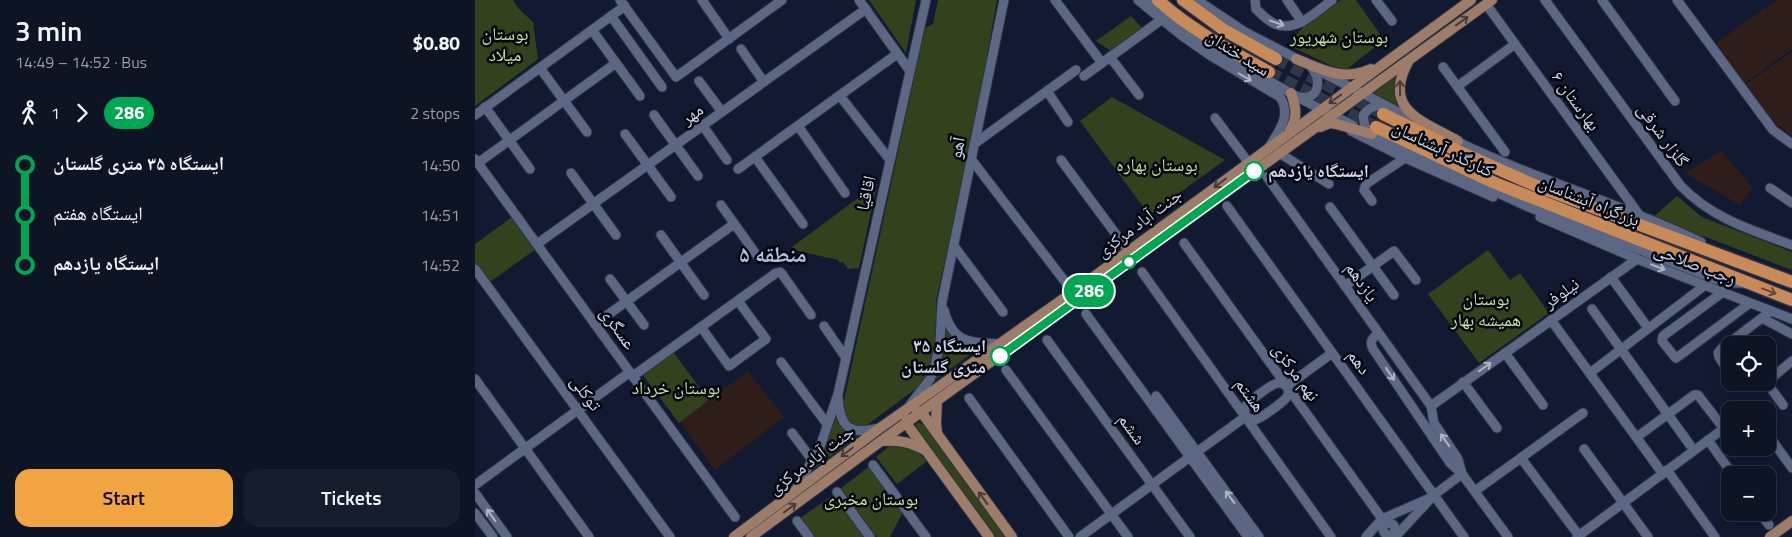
<!DOCTYPE html>
<html lang="en">
<head>
<meta charset="utf-8">
<style>
	:root { --surface:#0d1424; --page:#161d2c; --text:#f1f3f6; --muted:#9a9ea6; --line:#2d3341; --accent:#f3a442 }
	body { margin:0; font-family:"Titillium Web","Noto Naskh Arabic",sans-serif; background:var(--page); color:var(--text); height:100vh; display:flex; flex-direction:column; font-size:19px; white-space:nowrap }
	* { box-sizing:border-box; margin:0 }
	p { font-size:16px; color:var(--muted) }
	.icon { flex:none; width:28px; height:28px; fill:none; stroke:currentColor; stroke-width:2; stroke-linecap:round; stroke-linejoin:round }
	.map { position:relative; flex:1; overflow:hidden }
	.drawer { display:flex; flex-direction:column; background:var(--surface); width:475px }
	.drawer>* { flex:none }
	.badge { padding:0 10px; border-radius:16px; font-size:18px; line-height:32px }
	.fabs { position:absolute; left:1246px; top:336px; display:grid; gap:10px }
	.fabs a { display:grid; place-items:center; width:55px; height:55px; border-radius:10px; background:var(--surface); box-shadow:0 2px 12px #0003,0 0 0 1px var(--line); font-size:25px }
	.map>.badge { position:absolute; translate:-50% -50%; box-shadow:0 0 0 2px #fff }
	.legs { display:flex; align-items:center; gap:8px; height:55px; padding:0 15px; font-size:16px }
	.legs p { margin-inline-start:auto }
	.headline { display:flex; align-items:center; justify-content:space-between; height:85px; padding:0 15px }
	h1 { font-size:28px; font-weight:600; line-height:38px }
	.primary-button { display:flex; gap:10px; margin-top:auto; padding:10px 15px }
	.primary-button a { flex:1; height:58px; border-radius:15px; background:var(--accent); color:#111; font-size:20px; font-weight:600; line-height:58px; text-align:center }
	.primary-button a+a { background:var(--page); color:var(--text) }
	ul { padding:0 15px; list-style:none }
	li { display:flex; align-items:center; gap:18px; height:50px; font-size:19px }
	li i { display:grid; place-items:center; width:8px; height:100%; margin:0 6px; background:currentColor }
	li i::after { content:''; width:12px; height:12px; margin:-6px; border:4px solid; border-radius:50%; background:var(--surface) }
	li p { margin-inline-start:auto }
	li:first-child i { background:linear-gradient(#0000 50%,currentColor 0) }
	li:last-child i { background:linear-gradient(currentColor 50%,#0000 0) }
	main { display:flex; flex:1; min-height:0 }
	.map>svg:first-child { display:block }
</style>
</head>
<body>
<main>
<section class="drawer">
<div class="headline"><div><h1>3 min</h1><p>14:49 – 14:52 · Bus</p></div><b>$0.80</b></div>
<div class="legs"><svg class="icon" aria-label="walk" viewBox="0 0 24 24"><circle cx="13" cy="4" r="2"/><path d="M13 8l-2 6 4 7M11 14l-3 7M7 12l3-4h3l4 4"/></svg>1<svg class="icon" aria-label="forward" viewBox="0 0 24 24"><path d="M9 5l7 7-7 7"/></svg><b class="badge" style="background:#00a651;color:#fff">286</b><p>2 stops</p></div>
<ul>
<li><i style="color:#00a651"></i><b>ایستگاه ۳۵ متری گلستان</b><p>14:50</p></li>
<li><i style="color:#00a651"></i><span>ایستگاه هفتم</span><p>14:51</p></li>
<li><i style="color:#00a651"></i><b>ایستگاه یازدهم</b><p>14:52</p></li>
</ul>
<div class="primary-button"><a>Start</a><a>Tickets</a></div>
</section>
<div class="map">
<svg width="1317" height="537" viewBox="0 0 1317 537">
	<rect width="100%" height="100%" fill="#111a30"/>
	<!-- education -->
	<g fill="#2f1d19">
		<path d="M1301 0H1317V49L1270 83 1241 43 1290 8 1305 26 1291 8Z"/>
		<path d="M1317 52V136L1300 123 1271 84Z"/>
		<path d="M1246 151 1278 187 1265 205 1210 173Z"/>
		<path d="M273 371 309 417 240 470 205 422Z"/>
	</g>
	<!-- green -->
	<g fill="#33411c">
		<path d="M0 0H38L43 8 58 22 63 59 0 106Z"/>
		<path d="M394 0H441L431 53Z"/>
		<path d="M463 0H522L500 123 461 301V343L458 358 452 377 446 385 392 425C375 430 370 418 368 405L450 28 458 24Z"/>
		<path d="M866 0H881L909 40 872 69 865 70 815 46C826 23 846 14 866 0Z"/>
		<path d="M656 16 667 28 636 51 621 41Z"/>
		<path d="M924 71 933 113 894 94Z"/>
		<path d="M637 97 750 160 674 215 605 121Z"/>
		<path d="M402 184 384 268 373 269 368 262 365 263 363 260 319 250 317 247Z"/>
		<path d="M1202 196 1227 217 1317 252V270L1236 239 1176 219Z"/>
		<path d="M37 217 61 249 15 282 6 270 0 274V244Z"/>
		<path d="M1013 250 1035 280 1045 273 1074 313 1004 363 953 294Z"/>
		<path d="M470 322C484 339 483 345 507 346L452 386Z"/>
		<path d="M198 352 234 400 204 423 168 375Z"/>
		<path d="M360 406C364 419 367 435 383 436L332 474Z"/>
		<path d="M443 422 449 425 456 434 531 537H519L441 430V424Z"/>
		<path d="M416 445 439 448 452 461 422 484 401 457Z"/>
		<path d="M395 466 428 512 415 537H402L365 489Z"/>
		<path d="M358 495 389 537H339L325 518Z"/>
	</g>
	<g fill="none" stroke-linecap="round" stroke-linejoin="round">
		<!-- highway-tunnel -->
		<g stroke="#2d364b" stroke-width="12" stroke-dasharray="12 6" stroke-linecap="butt">
			<path d="M801 59 908 114"/>
			<path d="M794 72 901 127"/>
		</g>
		<!-- minor casing -->
		<g stroke="#2f3344" stroke-width="11">
			<g id="minor">
				<path d="M145 0 201 77 307 0"/>
				<path d="M227 0 254 39"/>
				<path d="M384 0 435 71"/>
				<path d="M580 0 627 63"/>
				<path d="M663 0 706 35 736 56 805 97C817 115 804 131 794 147"/>
				<path d="M673 0C705 33 747 55 787 77 817 94 846 111 878 125"/>
				<path d="M722 0 770 32 828 62"/>
				<path d="M780 0 781 9C786 14 793 21 800 24 821 33 842 11 857 0"/>
				<path d="M812 0 827 22"/>
				<path d="M901 0 917 21"/>
				<path d="M1070 0 1205 185C1236 218 1276 230 1317 245"/>
				<path d="M1127 0 1200 101"/>
				<path d="M1202 0 1298 130 1317 144"/>
				<path d="M1011 4 1165 216"/>
				<path d="M136 16 187 87"/>
				<path d="M117 30 165 96"/>
				<path d="M266 49 289 82"/>
				<path d="M635 57 664 95"/>
				<path d="M968 67 1030 152"/>
				<path d="M65 68 112 132"/>
				<path d="M846 72 941 121"/>
				<path d="M609 76 686 20"/>
				<path d="M224 81 247 112"/>
				<path d="M983 86 1040 44"/>
				<path d="M572 91 593 122"/>
				<path d="M365 96 415 160"/>
				<path d="M824 97C844 100 847 82 837 68"/>
				<path d="M10 107 55 169"/>
				<path d="M0 115 150 6"/>
				<path d="M179 115 223 176"/>
				<path d="M740 118 773 162"/>
				<path d="M228 126 252 160"/>
				<path d="M323 126 370 193"/>
				<path d="M876 131 930 158 1018 197"/>
				<path d="M892 132 1051 206 1243 280 1253 283H1268"/>
				<path d="M897 133 890 127 888 116C893 107 900 105 910 106"/>
				<path d="M150 134 196 197"/>
				<path d="M977 139C1058 179 1145 203 1226 242"/>
				<path d="M499 144 601 70"/>
				<path d="M804 153 854 184"/>
				<path d="M280 157 328 224"/>
				<path d="M0 159 260 517"/>
				<path d="M496 159 598 292"/>
				<path d="M586 160 654 252"/>
				<path d="M3 163 141 63"/>
				<path d="M263 169 422 54"/>
				<path d="M96 173 141 235"/>
				<path d="M792 177 956 406 959 423 983 459 987 474"/>
				<path d="M1295 188 1317 203"/>
				<path d="M897 201 889 190 891 184 930 158"/>
				<path d="M246 205 283 257"/>
				<path d="M752 206 989 537"/>
				<path d="M855 207 919 295"/>
				<path d="M1065 217 1162 259 1317 319"/>
				<path d="M186 235 229 295"/>
				<path d="M709 243 910 523"/>
				<path d="M62 244 391 9"/>
				<path d="M479 246 528 312"/>
				<path d="M0 269 195 537"/>
				<path d="M667 272 856 537"/>
				<path d="M1136 277 1173 328"/>
				<path d="M135 279 169 325"/>
				<path d="M870 286 919 251 941 280"/>
				<path d="M1248 292 1188 336 1187 341 1199 356 1201 358 1204 356 1275 303"/>
				<path d="M1117 309 1215 445"/>
				<path d="M469 310C478 344 494 342 525 344"/>
				<path d="M611 314 773 537"/>
				<path d="M1287 318 1317 334"/>
				<path d="M1076 320 1188 474"/>
				<path d="M120 324 259 224"/>
				<path d="M349 326 371 358"/>
				<path d="M226 327 254 366 291 339 263 301"/>
				<path d="M903 333C897 339 894 342 898 349L975 463 987 474 1033 537"/>
				<path d="M572 340 715 537"/>
				<path d="M1030 353 1068 405"/>
				<path d="M306 362 352 424"/>
				<path d="M531 370 653 537"/>
				<path d="M1115 373 1229 286"/>
				<path d="M1255 374 1244 357 1243 353 1246 349 1296 311"/>
				<path d="M158 376 301 273 305 272 307 274 336 315"/>
				<path d="M0 379 114 537"/>
				<path d="M988 382 1022 428"/>
				<path d="M812 386 857 353"/>
				<path d="M681 396 784 537"/>
				<path d="M363 397C365 426 373 436 403 428"/>
				<path d="M494 398 594 537"/>
				<path d="M435 405 455 379 459 370 465 343 467 302 529 0"/>
				<path d="M1308 405 1292 383 1293 381 1317 361"/>
				<path d="M956 406 1162 259"/>
				<path d="M770 417 780 420C786 418 811 401 813 395 814 391 813 389 812 386"/>
				<path d="M770 417V407C774 401 797 383 804 383 807 383 809 384 811 386"/>
				<path d="M317 433 338 461"/>
				<path d="M1292 433 1317 468"/>
				<path d="M1162 437 1219 395H1223L1249 429"/>
				<path d="M1233 440 1258 475"/>
				<path d="M1109 449 1173 537"/>
				<path d="M1046 458 1105 537"/>
				<path d="M398 465 451 537"/>
				<path d="M1192 470 1240 537"/>
				<path d="M0 485 155 372"/>
				<path d="M320 490 345 447 363 394 451 0"/>
				<path d="M1000 491 1108 413"/>
				<path d="M362 492 395 537"/>
				<path d="M0 493 32 537"/>
				<path d="M1284 512 1294 525"/>
				<path d="M0 513 18 537"/>
				<path d="M322 521 334 537"/>
				<circle cx="914" cy="529" r="6"/>
				<path d="M605 537 770 417"/>
				<path d="M891 537 907 519 955 498"/>
				<path d="M920 537 959 495 987 474"/>
				<path d="M1102 537 1255 424"/>
			</g>
		</g>
		<!-- major casing -->
		<g stroke="#2f3344" stroke-width="12">
			<g id="major">
				<path d="M821 59C847 69 867 82 896 69"/>
				<path d="M933 62C907 110 947 121 983 141"/>
				<path d="M845 127 855 123 861 124 897 134"/>
				<path d="M815 130C823 117 821 107 816 93"/>
				<path d="M462 401 461 423 462 432"/>
				<path d="M442 411 447 413 537 537"/>
				<path d="M432 419 431 423 514 537"/>
				<path d="M407 441C425 440 434 442 450 450"/>
				<path d="M259 537 405 428 598 292 996 0"/>
				<path d="M276 537 406 441 1017 0"/>
				<path d="M1295 537 1317 521"/>
			</g>
		</g>
		<!-- highway casing -->
		<g stroke="#2f3344" stroke-width="15">
			<g id="highway">
				<path d="M683 0C716 30 755 50 794 72"/>
				<path d="M708 0 749 30 801 59"/>
				<path d="M908 114 987 153 1066 188 1317 282"/>
				<path d="M901 127 1020 183 1317 300"/>
			</g>
		</g>
		<!-- minor -->
		<use href="#minor" stroke="#5c6883" stroke-width="9"/>
		<!-- major -->
		<use href="#major" stroke="#9d7c6a" stroke-width="10"/>
		<!-- highway -->
		<use href="#highway" stroke="#c98a59" stroke-width="12"/>
	</g>
	<!-- one-way arrows -->
	<defs><path id="oneway-shaft" d="M-6 0H5M1.5-3L5.5 0L1.5 3" fill="none" stroke-width="1.6" stroke-linecap="round" stroke-linejoin="round" transform="scale(1.25)"/></defs>
	<g stroke="#483b38">
		<use href="#oneway-shaft" transform="translate(987 21) rotate(-36)"/>
		<use href="#oneway-shaft" transform="translate(925 88) rotate(-90)"/>
		<use href="#oneway-shaft" transform="translate(860 99) rotate(145)"/>
		<use href="#oneway-shaft" transform="translate(745 183) rotate(143)"/>
		<use href="#oneway-shaft" transform="translate(372 452) rotate(143)"/>
		<use href="#oneway-shaft" transform="translate(508 498) rotate(-126)"/>
		<use href="#oneway-shaft" transform="translate(315 508) rotate(-36)"/>
	</g>
	<g stroke="#acb4c7">
		<use href="#oneway-shaft" transform="translate(802 23) rotate(19)"/>
		<use href="#oneway-shaft" transform="translate(770 77) rotate(30)"/>
		<use href="#oneway-shaft" transform="translate(1183 267) rotate(21)"/>
		<use href="#oneway-shaft" transform="translate(1010 367) rotate(-35)"/>
		<use href="#oneway-shaft" transform="translate(915 374) rotate(56)"/>
		<use href="#oneway-shaft" transform="translate(970 440) rotate(-125)"/>
		<use href="#oneway-shaft" transform="translate(755 497) rotate(-126)"/>
		<use href="#oneway-shaft" transform="translate(16 515) rotate(-126)"/>
	</g>
	<use stroke="#664834" href="#oneway-shaft" transform="translate(1294 291) rotate(21)"/>
	<g fill="none" stroke-linecap="round" stroke-linejoin="round">
		<!-- line-1 casing -->
		<g stroke="#fff" stroke-width="11">
			<path id="line-1" d="M525 356 779 171"/>
		</g>
		<!-- line-1 -->
		<use href="#line-1" stroke="#00a651" stroke-width="8"/>
	</g>
	<!-- markers -->
	<g fill="#fff" stroke="#00a651" stroke-width="2.5">
		<circle cx="779" cy="171" r="9"/>
		<circle cx="654" cy="262" r="6"/>
		<circle cx="525" cy="356" r="9"/>
	</g>
	<g text-anchor="middle" stroke-width="5" stroke-linejoin="round" paint-order="stroke">
		<!-- park labels -->
		<g font-size="18" fill="#c7e39f" stroke="#03060f">
			<text x="30" y="40">بوستان<tspan x="30" dy="21">میلاد</tspan></text>
			<text x="864" y="43">بوستان شهریور</text>
			<text x="682" y="171">بوستان بهاره</text>
			<text x="1011" y="305">بوستان<tspan x="1011" dy="21">همیشه بهار</tspan></text>
			<text x="201" y="394">بوستان خرداد</text>
			<text x="396" y="505">بوستان مخبری</text>
		</g>
		<!-- street labels -->
		<g font-size="18" fill="#ced5e4" stroke="#03060f">
			<text transform="translate(763 53) rotate(32)" y="6">سید خندان</text>
			<text transform="translate(1101 101) rotate(54)" y="6">بهارستان ۶</text>
			<text transform="translate(217 114) rotate(-36)" y="6">مهر</text>
			<text transform="translate(1188 135) rotate(54)" y="6">گلزار شرقی</text>
			<text transform="translate(482 148) rotate(-79)" y="6">آهو</text>
			<text transform="translate(968 149) rotate(25)" y="6">کنارگذر آبشناسان</text>
			<text transform="translate(391 193) rotate(-77)" y="6">اقاقیا</text>
			<text transform="translate(1114 201) rotate(22)" y="6">بزرگراه آبشناسان</text>
			<text transform="translate(664 223) rotate(-37)" y="6">جنت آباد مرکزی</text>
			<text transform="translate(1220 264) rotate(21)" y="6">رجب صلاحی</text>
			<text transform="translate(887 282) rotate(55)" y="6">یازدهم</text>
			<text transform="translate(1086 293) rotate(-35)" y="6">نیلوفر</text>
			<text transform="translate(143 328) rotate(54)" y="6">عسگری</text>
			<text transform="translate(884 362) rotate(54)" y="6">دهم</text>
			<text transform="translate(821 372) rotate(54)" y="6">نهم مرکزی</text>
			<text transform="translate(111 393) rotate(54)" y="6">توکلی</text>
			<text transform="translate(775 395) rotate(54)" y="6">هشتم</text>
			<text transform="translate(657 429) rotate(54)" y="6">ششم</text>
			<text transform="translate(336 460) rotate(-37)" y="6">جنت آباد مرکزی</text>
		</g>
		<!-- stop labels -->
		<g font-size="18" font-weight="bold" fill="#ced5e4" stroke="#03060f" text-anchor="start">
			<text x="793" y="177">ایستگاه یازدهم</text>
			<text x="511" y="352" text-anchor="end">ایستگاه ۳۵<tspan x="511" dy="21">متری گلستان</tspan></text>
		</g>
		<!-- district labels -->
		<g font-size="22" font-weight="bold" fill="#b1bedd" stroke="#03060f">
			<text x="298" y="262">منطقه ۵</text>
		</g>
	</g>
</svg>
<div class="fabs">
<a><svg class="icon" aria-label="locate" viewBox="0 0 24 24"><circle cx="12" cy="12" r="6"/><path d="M12 2v4M12 18v4M2 12h4M18 12h4"/></svg></a>
<a>+</a>
<a>−</a>
</div>
<b class="badge" style="left:614px;top:291px;background:#00a651;color:#fff">286</b>
</div>
</main>
</body>
</html>
